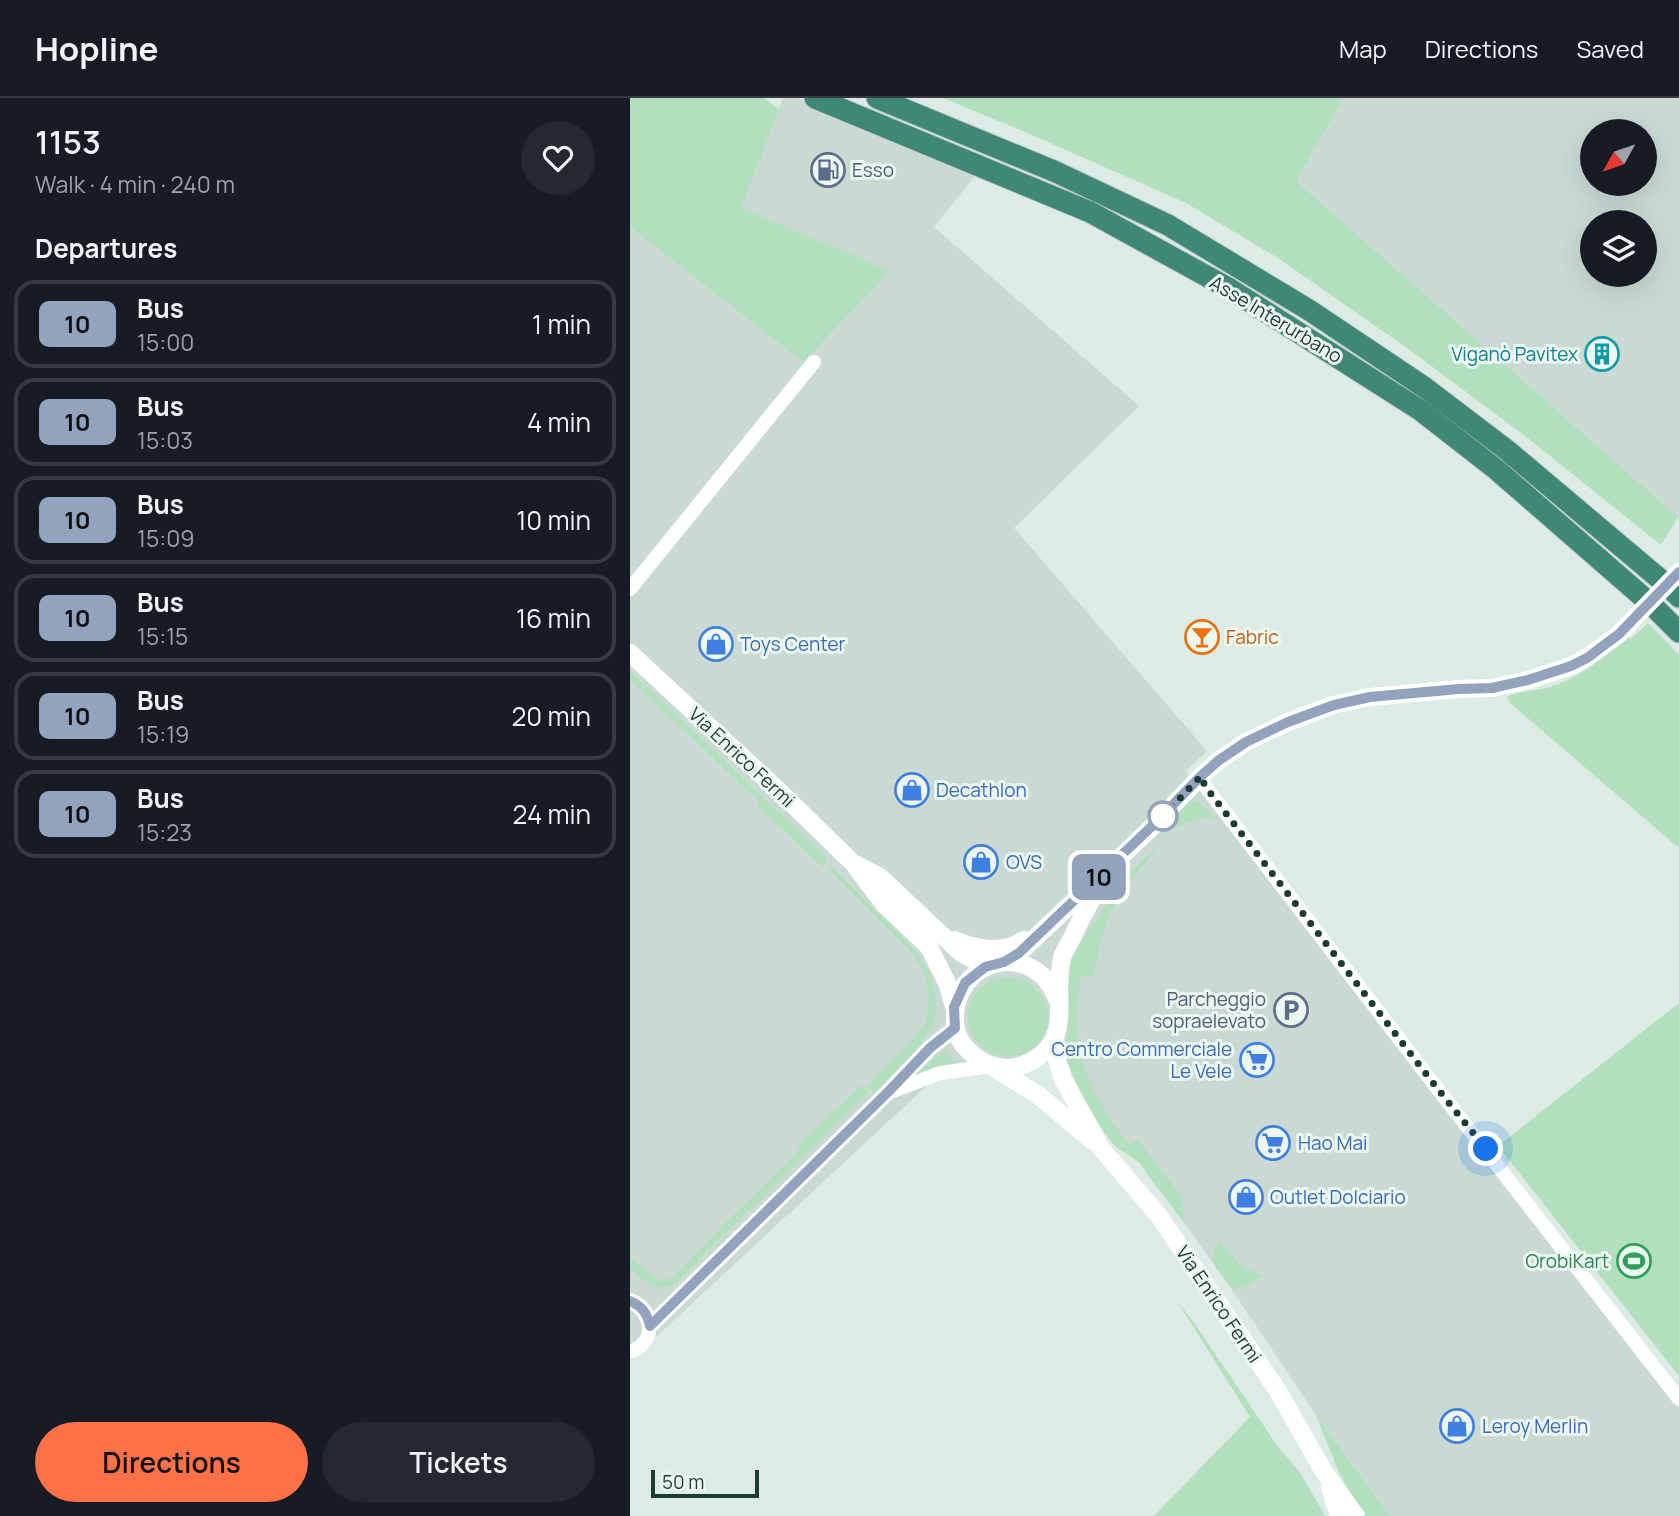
<!DOCTYPE html>
<html lang="en">
<head>
<meta charset="utf-8">
<style>
	:root { --surface:#171b24; --page:#242831; --text:#f1f3f6; --muted:#9ea1a6; --line:#363941; --accent:#ff7146 }
	body { margin:0; font-family:Manrope,sans-serif; background:var(--page); color:var(--text); height:100vh; display:flex; flex-direction:column; font-size:26px; white-space:nowrap }
	* { box-sizing:border-box; margin:0 }
	p { font-size:23px; color:var(--muted) }
	.icon { flex:none; width:38px; height:38px; fill:none; stroke:currentColor; stroke-width:2; stroke-linecap:round; stroke-linejoin:round }
	.map { position:relative; flex:1; overflow:hidden }
	.sheet { display:flex; flex-direction:column; background:var(--surface); width:630px }
	.sheet>* { flex:none }
	.badge { padding:0 14px; border-radius:10px; font-size:24px; line-height:46px }
	.needle { width:46px; rotate:230deg }
	.buttons { position:absolute; left:950px; top:21px; display:grid; gap:14px }
	.buttons a { display:grid; place-items:center; width:77px; height:77px; border-radius:50%; background:var(--surface); box-shadow:0 7px 28px #0002; font-size:35px }
	.scale { position:absolute; left:21px; bottom:18px; width:108px; box-sizing:border-box; padding-left:7px; border:4px solid #1c3b33; border-top:0; font-size:19px; line-height:24px; white-space:nowrap; color:#1c3b33; -webkit-text-stroke:5px #edf7f2; paint-order:stroke }
	.you { position:absolute; width:35px; height:35px; margin:-18px; border:5px solid #fff; border-radius:50%; background:#1a73e8; box-shadow:0 0 0 10px #1a73e833 }
	.map>.badge { position:absolute; translate:-50% -50%; box-shadow:0 0 0 4px #fff }
	h2 { padding:0 35px; font-size:26px; line-height:63px }
	.round { display:grid; place-items:center; flex:none; width:74px; height:74px; border-radius:37px; background:var(--page) }
	.summary { display:flex; align-items:center; justify-content:space-between; height:119px; padding:0 35px }
	h1 { font-size:33px; font-weight:600; line-height:52px }
	.button { display:flex; gap:14px; margin-top:auto; padding:14px 35px }
	.button a { flex:1; height:80px; border-radius:42px; background:var(--accent); color:#111; font-size:28px; font-weight:600; line-height:80px; text-align:center }
	.button a+a { background:var(--page); color:var(--text) }
	ul { padding:0; list-style:none }
	li { display:flex; align-items:center; gap:21px; height:88px; margin:0 14px 10px; padding:0 21px; border:4px solid var(--line); border-radius:21px }
	li div { flex:1 }
	li b { display:block; font-size:26px }
	li em { font-style:normal }
	li .badge { min-width:77px; font-weight:700; text-align:center }
	header { display:flex; align-items:center; gap:42px; box-sizing:border-box; height:98px; padding:0 35px; background:var(--surface); border-bottom:2px solid var(--line) }
	header strong { font-size:33px }
	nav { display:flex; gap:38px; margin-inline-start:auto; font-size:24px }
	main { display:flex; flex:1; min-height:0 }
	.map>svg:first-child { display:block }
</style>
</head>
<body>
<header>
<strong>Hopline</strong>
<nav><a>Map</a><a>Directions</a><a>Saved</a></nav>
</header>
<main>
<section class="sheet">
<div class="summary"><div><h1>1153</h1><p>Walk · 4 min · 240 m</p></div><a class="round"><svg class="icon" aria-label="heart" viewBox="0 0 24 24"><path d="M12 20l-8-8c-3-5 5-10 8-4 3-6 11-1 8 4z"/></svg></a></div>
<h2>Departures</h2>
<ul>
<li><span class="badge" style="background:#93a3bd;color:#111">10</span><div><b>Bus</b><p>15:00</p></div><em>1 min</em></li>
<li><span class="badge" style="background:#93a3bd;color:#111">10</span><div><b>Bus</b><p>15:03</p></div><em>4 min</em></li>
<li><span class="badge" style="background:#93a3bd;color:#111">10</span><div><b>Bus</b><p>15:09</p></div><em>10 min</em></li>
<li><span class="badge" style="background:#93a3bd;color:#111">10</span><div><b>Bus</b><p>15:15</p></div><em>16 min</em></li>
<li><span class="badge" style="background:#93a3bd;color:#111">10</span><div><b>Bus</b><p>15:19</p></div><em>20 min</em></li>
<li><span class="badge" style="background:#93a3bd;color:#111">10</span><div><b>Bus</b><p>15:23</p></div><em>24 min</em></li>
</ul>
<div class="button"><a>Directions</a><a>Tickets</a></div>
</section>
<div class="map">
<svg width="1049" height="1418" viewBox="0 0 1049 1418">
	<rect width="100%" height="100%" fill="#dcebe4"/>
	<!-- built -->
	<g fill="#cadad3" fill-rule="evenodd">
		<path d="M153 0H169L348 74 304 129 509 308 384 430 577 653 556 673 1049 1309V1418H760L686 1317 598 1186 552 1122 518 1077 510 1065 485 1048 475 1035 452 997 436 962 302 983 0 1263V129L173 264 111 110Z"/>
		<path d="M714 0H1049V420L666 83ZM962 33H1015V86H962ZM962 124H1015V177H962Z"/>
	</g>
	<!-- green -->
	<g fill="#b2dfbd">
		<path d="M0 0H134L149 12 111 110 260 173 173 264 0 129Z"/>
		<path d="M313 0H714L666 83 1048 419 1031 447 894 337 777 250 648 160 556 105 393 33Z"/>
		<path d="M1018 525 1049 557V750L880 605 877 599C890 593 906 593 920 589 950 579 974 561 997 538L1001 541Z"/>
		<path d="M0 573 198 761 193 769 129 709V703L0 582Z"/>
		<path d="M558 703H568L586 721C569 718 547 727 532 736L528 731Z"/>
		<path d="M530 747C518 763 503 778 492 795 475 820 468 848 464 878L451 877C448 902 445 930 450 955 458 989 479 1019 499 1047L508 1042 553 1100 550 1102 553 1106 554 1121 552 1122 518 1077 510 1065 485 1048 475 1035 452 997 444 980 437 962 436 950 440 909 436 896V875L449 847 484 796 506 769Z"/>
		<path d="M201 768 287 854 299 874 305 893 306 913 303 928 290 947 244 995 237 988 283 941 295 925 298 913 299 895 294 876 284 857 198 771Z"/>
		<circle cx="378" cy="919" r="40"/>
		<path d="M1049 905V1278L868 1048Z"/>
		<path d="M316 952 325 964 278 980Z"/>
		<path d="M232 987 238 995 45 1186C24 1195 17 1183 0 1172V1161L31 1183 42 1180 95 1125 171 1051 168 1047Z"/>
		<path d="M590 1143 611 1168 632 1177C618 1189 606 1198 593 1179 586 1168 582 1167 583 1152Z"/>
		<path d="M547 1203 565 1226 646 1346 671 1376 695 1418H524L620 1319Z"/>
		<path d="M686 1317 760 1418H732L707 1370Z"/>
	</g>
	<g fill="none" stroke-linecap="round" stroke-linejoin="round">
		<!-- trunk casing -->
		<g stroke="#bfc8c6" stroke-width="23">
			<g id="trunk">
				<path d="M185 0 460 114 600 191 790 312 867 372 1022 507 1049 534"/>
				<path d="M247 0 426 74 538 127 679 212 794 289 878 353 1038 488 1049 499"/>
			</g>
		</g>
		<!-- minor -->
		<g stroke="#fff" stroke-width="14">
			<path d="M0 491 184 264"/>
			<path d="M571 678 575 688 807 990 1049 1301"/>
			<path d="M263 993 310 975 361 968"/>
			<path d="M0 1203C25 1214 27 1244 0 1254"/>
			<path d="M20 1228 258 994 300 950 325 930"/>
		</g>
		<!-- tertiary -->
		<g stroke="#fff" stroke-width="18">
			<path d="M0 555 150 694 223 765 254 806 299 849 318 887 324 909"/>
			<path d="M227 767 250 779 331 855 356 868"/>
			<path d="M324 842C340 849 362 854 379 849 384 848 389 844 394 842"/>
			<path d="M374 864 389 855 520 731 571 678 588 663 616 644 658 624 703 607 740 599 829 591 862 590 898 582 941 568 956 560 989 536"/>
			<path d="M429 905C424 894 419 882 409 875 371 846 323 878 325 922 325 933 329 943 337 951 348 963 362 970 379 970 389 970 399 965 408 959 442 936 423 894 432 861 433 854 438 848 441 842 450 822 460 804 471 785"/>
			<path d="M425 939 427 962 433 981 470 1049 529 1118 648 1293 694 1374 726 1418"/>
			<path d="M364 970 408 997 463 1043"/>
			<path d="M700 1390 709 1418"/>
		</g>
		<!-- trunk -->
		<use href="#trunk" stroke="#408876" stroke-width="21"/>
		<!-- tertiary-bridge -->
		<path stroke="#fff" stroke-width="18" d="M989 536 1049 474"/>
	</g>
	<g fill="none" stroke-linecap="round" stroke-linejoin="round">
		<!-- line casing -->
		<g stroke="#fff" stroke-width="16">
			<path id="line" d="M0 1203C12 1208 17 1215 20 1228L258 994 300 950 325 930 324 909 335 885 355 869 374 864 389 855 520 730 571 678 588 663 616 644 658 624 704 607 740 599 829 591 862 590 898 582 941 568 957 560 989 536 1049 474"/>
		</g>
		<!-- line -->
		<use href="#line" stroke="#93a3bd" stroke-width="10"/>
		<!-- walk -->
		<path stroke="#1c3b33" stroke-width="7" stroke-dasharray="0 12.6" d="M533 718 571 678 575 688 807 990 856 1051"/>
	</g>
	<!-- icons -->
	<defs>
		<g id="fuel-ring" transform="scale(1.75)"><circle r="9.5" fill="#edf7f2" stroke="#5c6f8a" stroke-width="1.5"/><path d="M-5.5-6h7V0h2V4h1.3V-2.5L3-4.5l.8-.8L6-3V5H2.5V1h-1V6h-7ZM-4.2-4.7v3.2H.2V-4.7Z" fill="#5c6f8a"/></g>
		<g id="building-ring" transform="scale(1.75)"><circle r="9.5" fill="#edf7f2" stroke="#0f9aa8" stroke-width="1.5"/><path d="M-4-6H4V6H1V3H-1V6H-4ZM-2.5-4.3h1.7v1.8h-1.7ZM.8-4.3h1.7v1.8H.8ZM-2.5-1h1.7V.8h-1.7ZM.8-1h1.7V.8H.8Z" fill="#0f9aa8"/></g>
		<g id="bar-ring" transform="scale(1.75)"><circle r="9.5" fill="#edf7f2" stroke="#e8710a" stroke-width="1.5"/><path d="M-6-5H6L.8 .8V4.5H3.5V6h-7V4.5H-.8V.8Z" fill="#e8710a"/></g>
		<g id="shop-ring" transform="scale(1.75)"><circle r="9.5" fill="#edf7f2" stroke="#3f7fe0" stroke-width="1.5"/><path d="M-5-2.5h2.3a2.7 3.5 0 0 1 5.4 0H5L5.5 6h-11ZM-1.5-2.5h3a1.5 2.3 0 0 0-3 0Z" fill="#3f7fe0"/></g>
		<g id="parking-ring" transform="scale(1.75)"><circle r="9.5" fill="#edf7f2" stroke="#5c6f8a" stroke-width="1.5"/><path d="M-3.5-5.5H1a3.5 3.5 0 0 1 0 7H-1V5.5H-3.5ZM-1-3.4V-.6H.8a1.4 1.4 0 0 0 0-2.8Z" fill="#5c6f8a"/></g>
		<g id="supermarket-ring" transform="scale(1.75)"><circle r="9.5" fill="#edf7f2" stroke="#3f7fe0" stroke-width="1.5"/><path d="M-6-5.5h2.5l.6 2H6L4.5 2H-2.5L-4.4-4H-6ZM-1.5 3.2a1.3 1.3 0 1 0 .1 0ZM3 3.2a1.3 1.3 0 1 0 .1 0Z" fill="#3f7fe0"/></g>
		<g id="stadium-ring" transform="scale(1.75)"><circle r="9.5" fill="#edf7f2" stroke="#2e9e5b" stroke-width="1.5"/><path d="M0-5a6.5 5 0 1 0 0 10a6.5 5 0 1 0 0-10ZM-3.5-1.8h7v3.6h-7Z" fill="#2e9e5b"/></g>
	</defs>
	<g fill-rule="evenodd">
		<use href="#fuel-ring" x="198" y="72"/>
		<use href="#building-ring" x="972" y="256"/>
		<use href="#bar-ring" x="572" y="539"/>
		<use href="#shop-ring" x="86" y="546"/>
		<use href="#shop-ring" x="282" y="692"/>
		<use href="#shop-ring" x="351" y="764"/>
		<use href="#parking-ring" x="661" y="912"/>
		<use href="#supermarket-ring" x="627" y="962"/>
		<use href="#supermarket-ring" x="643" y="1045"/>
		<use href="#shop-ring" x="616" y="1099"/>
		<use href="#stadium-ring" x="1004" y="1163"/>
		<use href="#shop-ring" x="827" y="1328"/>
	</g>
	<!-- markers -->
	<circle fill="#fff" stroke="#93a3bd" stroke-width="3.5" cx="533" cy="718" r="14"/>
	<g text-anchor="middle" stroke-width="6" stroke-linejoin="round" paint-order="stroke">
		<!-- service labels -->
		<g font-size="19" fill="#4e5e75" stroke="#edf7f2" text-anchor="start">
			<text x="222" y="79">Esso</text>
			<text x="636" y="908" text-anchor="end">Parcheggio<tspan x="636" dy="22">sopraelevato</tspan></text>
		</g>
		<!-- street labels -->
		<g font-size="19" fill="#1c3b33" stroke="#edf7f2">
			<text transform="translate(646 221) rotate(31)" y="7">Asse Interurbano</text>
			<text transform="translate(112 659) rotate(43)" y="7">Via Enrico Fermi</text>
			<text transform="translate(589 1206) rotate(56)" y="7">Via Enrico Fermi</text>
		</g>
		<!-- culture labels -->
		<g font-size="19" fill="#0d838f" stroke="#edf7f2" text-anchor="end">
			<text x="948" y="263">Viganò Pavitex</text>
		</g>
		<!-- food labels -->
		<g font-size="19" fill="#c56008" stroke="#edf7f2" text-anchor="start">
			<text x="596" y="546">Fabric</text>
		</g>
		<!-- shop labels -->
		<g font-size="19" fill="#366cbe" stroke="#edf7f2" text-anchor="start">
			<text x="110" y="553">Toys Center</text>
			<text x="306" y="699">Decathlon</text>
			<text x="376" y="771">OVS</text>
			<text x="602" y="958" text-anchor="end">Centro Commerciale<tspan x="602" dy="22">Le Vele</tspan></text>
			<text x="668" y="1052">Hao Mai</text>
			<text x="640" y="1106">Outlet Dolciario</text>
			<text x="852" y="1335">Leroy Merlin</text>
		</g>
		<!-- leisure labels -->
		<g font-size="19" fill="#27864d" stroke="#edf7f2" text-anchor="end">
			<text x="979" y="1170">OrobiKart</text>
		</g>
	</g>
</svg>
<div class="buttons">
<a><svg class="needle" viewBox="-14 -14 28 28"><path d="M0-13l5 13h-10z" fill="#e53935"/><path d="M0 13l5-13h-10z" fill="#9ea1a6"/></svg></a>
<a><svg class="icon" aria-label="layers" viewBox="0 0 24 24"><path d="M12 4l9 5-9 5-9-5zM3 14l9 5 9-5"/></svg></a>
</div>
<div class="scale">50 m</div>
<div class="you" style="left:856px;top:1051px"></div>
<b class="badge" style="left:469px;top:779px;background:#93a3bd;color:#111">10</b>
</div>
</main>
</body>
</html>
